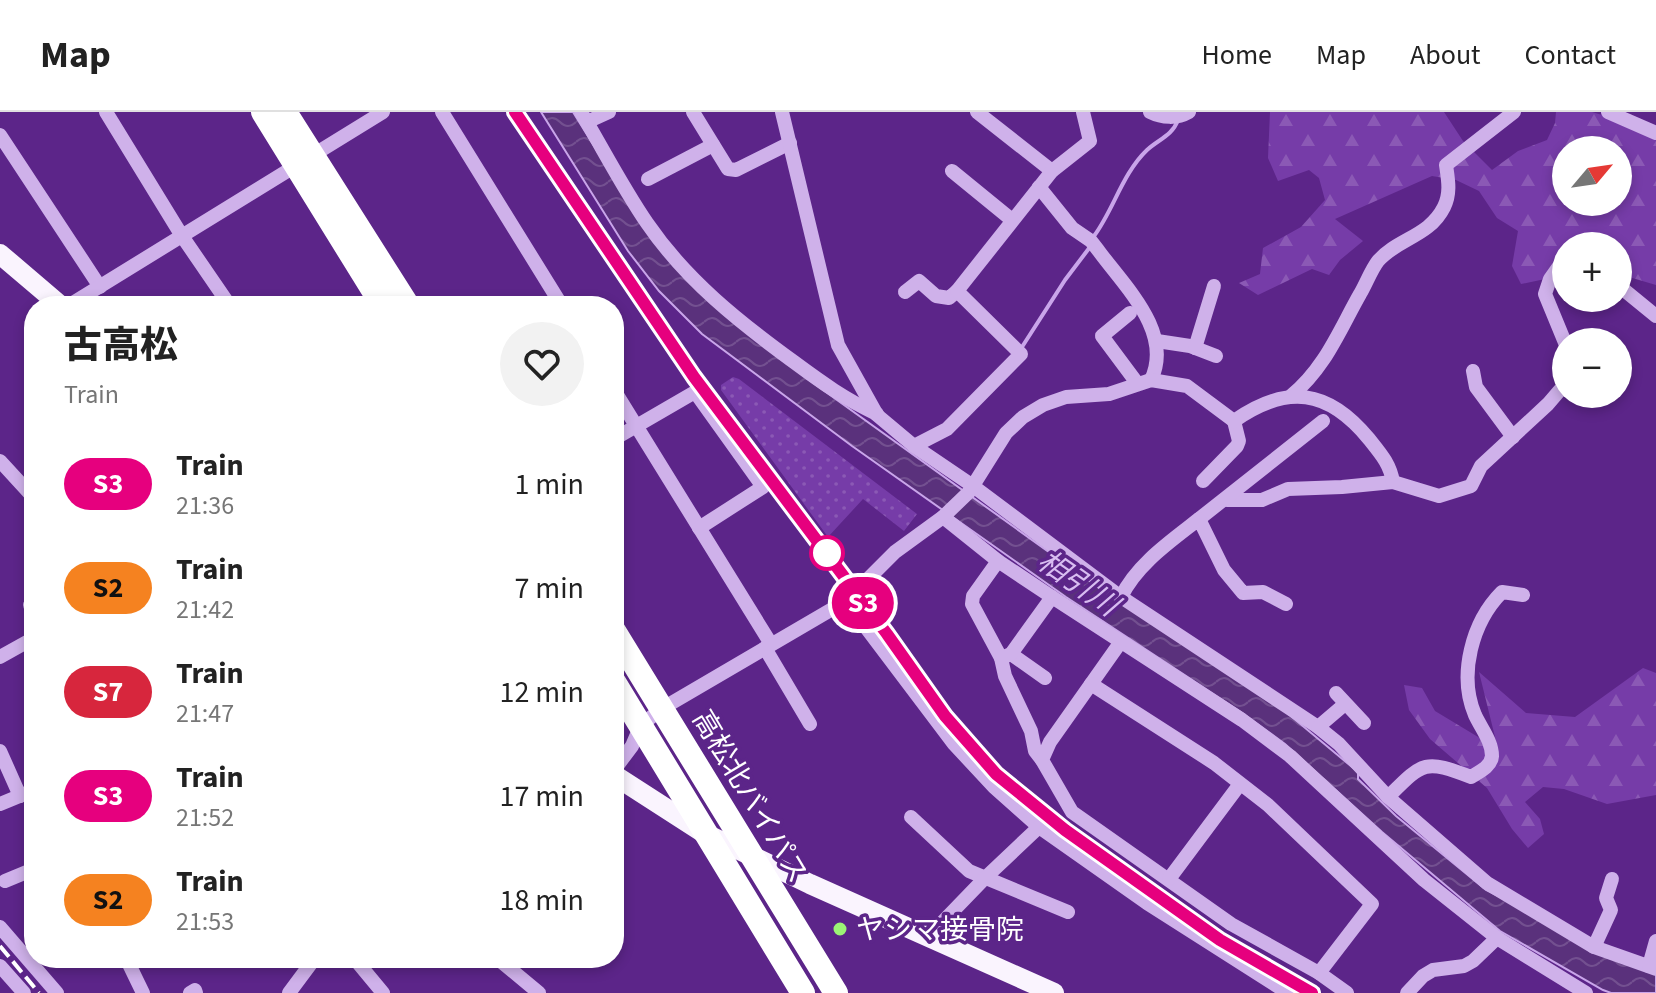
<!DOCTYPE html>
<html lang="en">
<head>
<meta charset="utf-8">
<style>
	:root { --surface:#fff; --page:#f2f2f2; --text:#222; --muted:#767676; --line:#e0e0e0 }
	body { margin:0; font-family:"Source Sans 3","Noto Sans JP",sans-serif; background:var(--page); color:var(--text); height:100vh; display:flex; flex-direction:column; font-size:30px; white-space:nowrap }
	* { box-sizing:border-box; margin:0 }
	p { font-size:26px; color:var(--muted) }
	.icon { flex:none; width:44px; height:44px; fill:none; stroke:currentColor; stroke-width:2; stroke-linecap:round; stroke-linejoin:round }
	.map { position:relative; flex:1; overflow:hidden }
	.panel { position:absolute; left:24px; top:184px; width:600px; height:672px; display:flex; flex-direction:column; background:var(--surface); border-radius:32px; box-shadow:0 4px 12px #0003 }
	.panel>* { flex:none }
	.badge { padding:0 16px; border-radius:26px; font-size:28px; line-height:52px }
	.needle { width:52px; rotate:61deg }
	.buttons { position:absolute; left:1552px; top:24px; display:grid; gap:16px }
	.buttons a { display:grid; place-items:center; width:80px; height:80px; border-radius:50%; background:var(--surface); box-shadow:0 4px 12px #0003; font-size:40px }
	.map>.badge { position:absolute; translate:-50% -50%; box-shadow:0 0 0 4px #fff }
	.round { display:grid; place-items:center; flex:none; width:84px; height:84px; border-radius:42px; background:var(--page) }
	.headline { display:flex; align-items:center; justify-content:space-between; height:136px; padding:0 40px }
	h1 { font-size:38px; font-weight:800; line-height:60px }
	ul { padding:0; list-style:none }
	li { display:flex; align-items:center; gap:24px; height:104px; padding:0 40px }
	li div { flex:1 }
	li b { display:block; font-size:30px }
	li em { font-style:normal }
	li .badge { min-width:88px; font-weight:700; text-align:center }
	header { display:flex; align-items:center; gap:48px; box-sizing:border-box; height:112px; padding:0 40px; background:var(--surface); border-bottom:2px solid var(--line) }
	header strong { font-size:38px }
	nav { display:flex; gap:44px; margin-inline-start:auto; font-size:28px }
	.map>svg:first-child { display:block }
</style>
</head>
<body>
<header>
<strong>Map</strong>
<nav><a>Home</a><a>Map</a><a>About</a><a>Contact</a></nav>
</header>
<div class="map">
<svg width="1656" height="881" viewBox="0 0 1656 881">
	<defs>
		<pattern id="forest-firs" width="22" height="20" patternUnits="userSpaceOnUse" patternTransform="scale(2)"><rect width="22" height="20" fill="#763ca8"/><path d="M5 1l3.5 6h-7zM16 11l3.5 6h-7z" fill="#8b59b5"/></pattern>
		<pattern id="park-dots" width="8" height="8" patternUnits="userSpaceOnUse" patternTransform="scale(2)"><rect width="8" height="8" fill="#763ca8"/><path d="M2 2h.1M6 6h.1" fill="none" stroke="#8b59b5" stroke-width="1.8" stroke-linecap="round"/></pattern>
		<pattern id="water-waves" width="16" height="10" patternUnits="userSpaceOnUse" patternTransform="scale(2)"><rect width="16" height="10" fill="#5a317c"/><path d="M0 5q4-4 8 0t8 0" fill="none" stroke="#735090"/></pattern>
	</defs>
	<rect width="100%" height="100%" fill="#5c2589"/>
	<!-- forest -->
	<g fill="url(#forest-firs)" fill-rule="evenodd">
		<path d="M1270 0H1444L1463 29 1492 58 1518 39 1547 28 1555 11 1556 0H1592L1602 3 1656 28V173L1629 165H1618V134H1566V146L1545 167 1521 172 1512 154 1518 119 1497 106 1479 79 1456 68 1432 64 1335 107 1363 129 1340 148 1329 163 1312 157 1258 183 1239 171 1260 162 1263 136 1301 115 1325 88 1319 66 1309 58 1278 69 1268 46ZM1566 38H1618V90H1566Z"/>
		<path d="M1643 556 1656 561V683L1607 692 1564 677 1543 675 1525 690 1540 707 1544 722 1528 736 1512 717 1487 676 1430 627 1409 598 1404 573 1422 576 1435 599 1498 637 1479 560 1526 601 1575 605Z"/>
	</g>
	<!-- park -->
	<path fill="url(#park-dots)" d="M733 265 739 267 917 402 904 419 863 387 828 425 721 278V273Z"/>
	<!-- water -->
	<path fill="url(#water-waves)" stroke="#c9a5ea" stroke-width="2" d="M541 0H573L643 113 805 265 1106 481 1274 590 1358 660V667L1396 704 1486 778 1656 862V881H1611L1603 878 1500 819 1382 720 1285 632 1244 602 1066 485 852 334 702 222 659 179 628 139Z"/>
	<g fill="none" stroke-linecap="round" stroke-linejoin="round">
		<!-- stream -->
		<g stroke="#c9a5ea" stroke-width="4">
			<path d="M1094 124C1114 97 1122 62 1147 38 1159 27 1172 24 1178 8"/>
			<path d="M1022 235 1065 168 1090 135"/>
		</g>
		<!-- minor -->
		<g stroke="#cfb1ea" stroke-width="14">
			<path d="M106 0 182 124 230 194"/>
			<path d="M442 0 562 194"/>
			<path d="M581 0C603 37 623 76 647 111 686 168 739 210 794 250 821 270 846 288 877 302"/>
			<path d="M693 0 728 57 736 58 790 31"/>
			<path d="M782 0 838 233 877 303 914 334 973 374 1121 485 1318 615 1339 632 1388 685 1487 771 1594 835 1656 857"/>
			<path d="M977 0 1052 59"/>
			<path d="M1150 0C1162 6 1177 7 1189 0"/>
			<path d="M1608 0 1656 21"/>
			<path d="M587 10 609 0"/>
			<path d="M0 23 100 175"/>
			<path d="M952 59 1012 108"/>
			<path d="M648 67 713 33"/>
			<path d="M1039 75 1072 116 1091 129 1098 138C1124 174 1174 220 1151 268"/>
			<path d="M1566 153 1562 150 1550 167 1545 182 1566 233"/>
			<path d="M1618 173 1656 204"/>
			<path d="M905 180 919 169 936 184 949 186 957 179"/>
			<path d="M68 194 383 0"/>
			<path d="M1130 201 1102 224 1137 271"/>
			<path d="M1157 229 1190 234 1216 244"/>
			<path d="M1195 236 1214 174"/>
			<path d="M1473 259 1476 275 1513 325"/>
			<path d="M614 278 771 532"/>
			<path d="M1291 284C1325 256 1339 219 1360 182 1366 172 1371 158 1378 149 1398 126 1429 125 1444 95 1451 81 1448 67 1446 53L1514 0"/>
			<path d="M614 327 695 280 763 375 699 416"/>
			<path d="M914 334 947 317 1021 242 957 179 1052 59 1090 29 1083 0"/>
			<path d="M0 349 34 386"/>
			<path d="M1203 369 1237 334 1239 329 1234 309"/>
			<path d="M1227 388H1262L1288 377 1342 375 1393 370 1439 384 1471 374 1481 354 1548 292 1566 271"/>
			<path d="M943 405 998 449 1052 485 1242 608 1290 644 1424 768 1497 826 1586 881"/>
			<path d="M1199 407 1323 309"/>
			<path d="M998 449 973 484 972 492 1001 546 1005 564 1031 619 1035 639 1042 648"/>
			<path d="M1121 485C1137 452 1171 429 1199 407L1224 458 1243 481 1263 480 1286 492"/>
			<path d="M846 489 954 632 994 675 1039 715"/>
			<path d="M30 493 34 501"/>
			<path d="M1120 531 1050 630 1042 648 1072 700 1231 812 1319 861 1347 881"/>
			<path d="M765 536 810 612"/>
			<path d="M1011 542 1045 566"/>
			<path d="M0 545 34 526"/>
			<path d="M1001 546 1011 542 1052 485"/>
			<path d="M1091 572 1214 651 1268 693 1372 792 1319 861"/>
			<path d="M1336 581 1364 611"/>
			<path d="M1318 615 1345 592"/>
			<path d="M0 639 20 684"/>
			<path d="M614 658 632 634 641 613 663 596 846 489 895 440 943 405 969 380 1006 321 1023 305 1043 293 1066 285 1109 282 1151 268 1187 274 1234 309C1287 272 1328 277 1369 327 1381 342 1390 352 1393 370"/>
			<path d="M1388 685C1423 650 1424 647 1471 665 1479 660 1491 655 1492 644 1492 629 1481 616 1475 603 1458 563 1472 510 1502 480L1523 483"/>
			<path d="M0 692 34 678"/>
			<path d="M911 705 969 759 1068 800"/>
			<path d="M1169 767 1240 672"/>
			<path d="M5 769 34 757"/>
			<path d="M0 815 57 881"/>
			<path d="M928 825 985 766 1039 715 1147 791 1288 881"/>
			<path d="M1594 835 1611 798 1606 786 1612 767"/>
			<path d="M126 846 143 881"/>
			<path d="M354 846 383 881"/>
			<path d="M497 846 539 881"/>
			<path d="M0 854 24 881"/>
			<path d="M1649 854 1656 829"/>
			<path d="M190 881 195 878 196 881"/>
			<path d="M289 881 315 846"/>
			<path d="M1407 881 1423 864 1433 858 1464 854 1473 849 1497 826"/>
		</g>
		<!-- major -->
		<g stroke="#faf4fe" stroke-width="20">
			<path d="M0 142 61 194"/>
			<path d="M614 663 704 721 810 772 1054 881"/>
		</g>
		<!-- highway -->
		<g stroke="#fff" stroke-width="24">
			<path d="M263 0 383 194"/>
			<path d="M285 0 408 194"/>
			<path d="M614 519 836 881"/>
			<path d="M614 570 803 881"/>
		</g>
		<!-- rail -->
		<g stroke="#fff" stroke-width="4" stroke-dasharray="14 6" stroke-linecap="butt">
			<path d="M515 0 694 265 887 522 945 604 996 662 1065 718 1220 828 1312 881"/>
			<path d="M0 834 39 881"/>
		</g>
	</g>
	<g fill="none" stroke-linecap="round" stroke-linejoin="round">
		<!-- line casing -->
		<g stroke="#fff" stroke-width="18">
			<path id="line" d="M515 0 694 265 887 522 945 604 996 662 1065 718 1220 828 1312 881"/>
		</g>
		<!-- line -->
		<use href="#line" stroke="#e6007e" stroke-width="12"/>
	</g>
	<!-- markers -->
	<circle fill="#fff" stroke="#e6007e" stroke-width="4" cx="827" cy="441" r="16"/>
	<circle fill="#9bf475" stroke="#5c2589" stroke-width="3" cx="840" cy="817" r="8"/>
	<g text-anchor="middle" stroke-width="7" stroke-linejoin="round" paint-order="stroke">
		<!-- street labels -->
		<g font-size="28" fill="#fff" stroke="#5c2589">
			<text transform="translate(751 684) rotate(59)" y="10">高松北バイパス</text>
		</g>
		<!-- poi labels -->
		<g font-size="28" fill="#fff" stroke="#5c2589" text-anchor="start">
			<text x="856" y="827">ヤシマ接骨院</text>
		</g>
		<!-- water labels -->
		<g font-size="30" font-style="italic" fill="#d8bdf1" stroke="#5c2589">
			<text transform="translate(1078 471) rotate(35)" y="10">相引川</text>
		</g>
	</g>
</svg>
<div class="buttons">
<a><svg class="needle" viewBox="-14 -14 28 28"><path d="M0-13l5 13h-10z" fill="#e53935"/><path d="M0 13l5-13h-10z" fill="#767676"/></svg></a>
<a>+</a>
<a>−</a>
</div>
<b class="badge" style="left:863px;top:491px;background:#e6007e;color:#fff">S3</b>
<section class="panel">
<div class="headline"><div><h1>古高松</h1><p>Train</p></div><a class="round"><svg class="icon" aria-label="heart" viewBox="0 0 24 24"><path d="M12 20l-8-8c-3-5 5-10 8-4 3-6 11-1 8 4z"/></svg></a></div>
<ul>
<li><span class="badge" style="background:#e6007e;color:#fff">S3</span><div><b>Train</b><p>21:36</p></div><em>1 min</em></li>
<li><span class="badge" style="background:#f58220;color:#111">S2</span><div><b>Train</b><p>21:42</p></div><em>7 min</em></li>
<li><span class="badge" style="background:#d7263d;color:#fff">S7</span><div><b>Train</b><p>21:47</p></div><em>12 min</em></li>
<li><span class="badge" style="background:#e6007e;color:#fff">S3</span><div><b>Train</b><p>21:52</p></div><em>17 min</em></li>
<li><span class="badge" style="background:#f58220;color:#111">S2</span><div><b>Train</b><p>21:53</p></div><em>18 min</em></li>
</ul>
</section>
</div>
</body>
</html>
